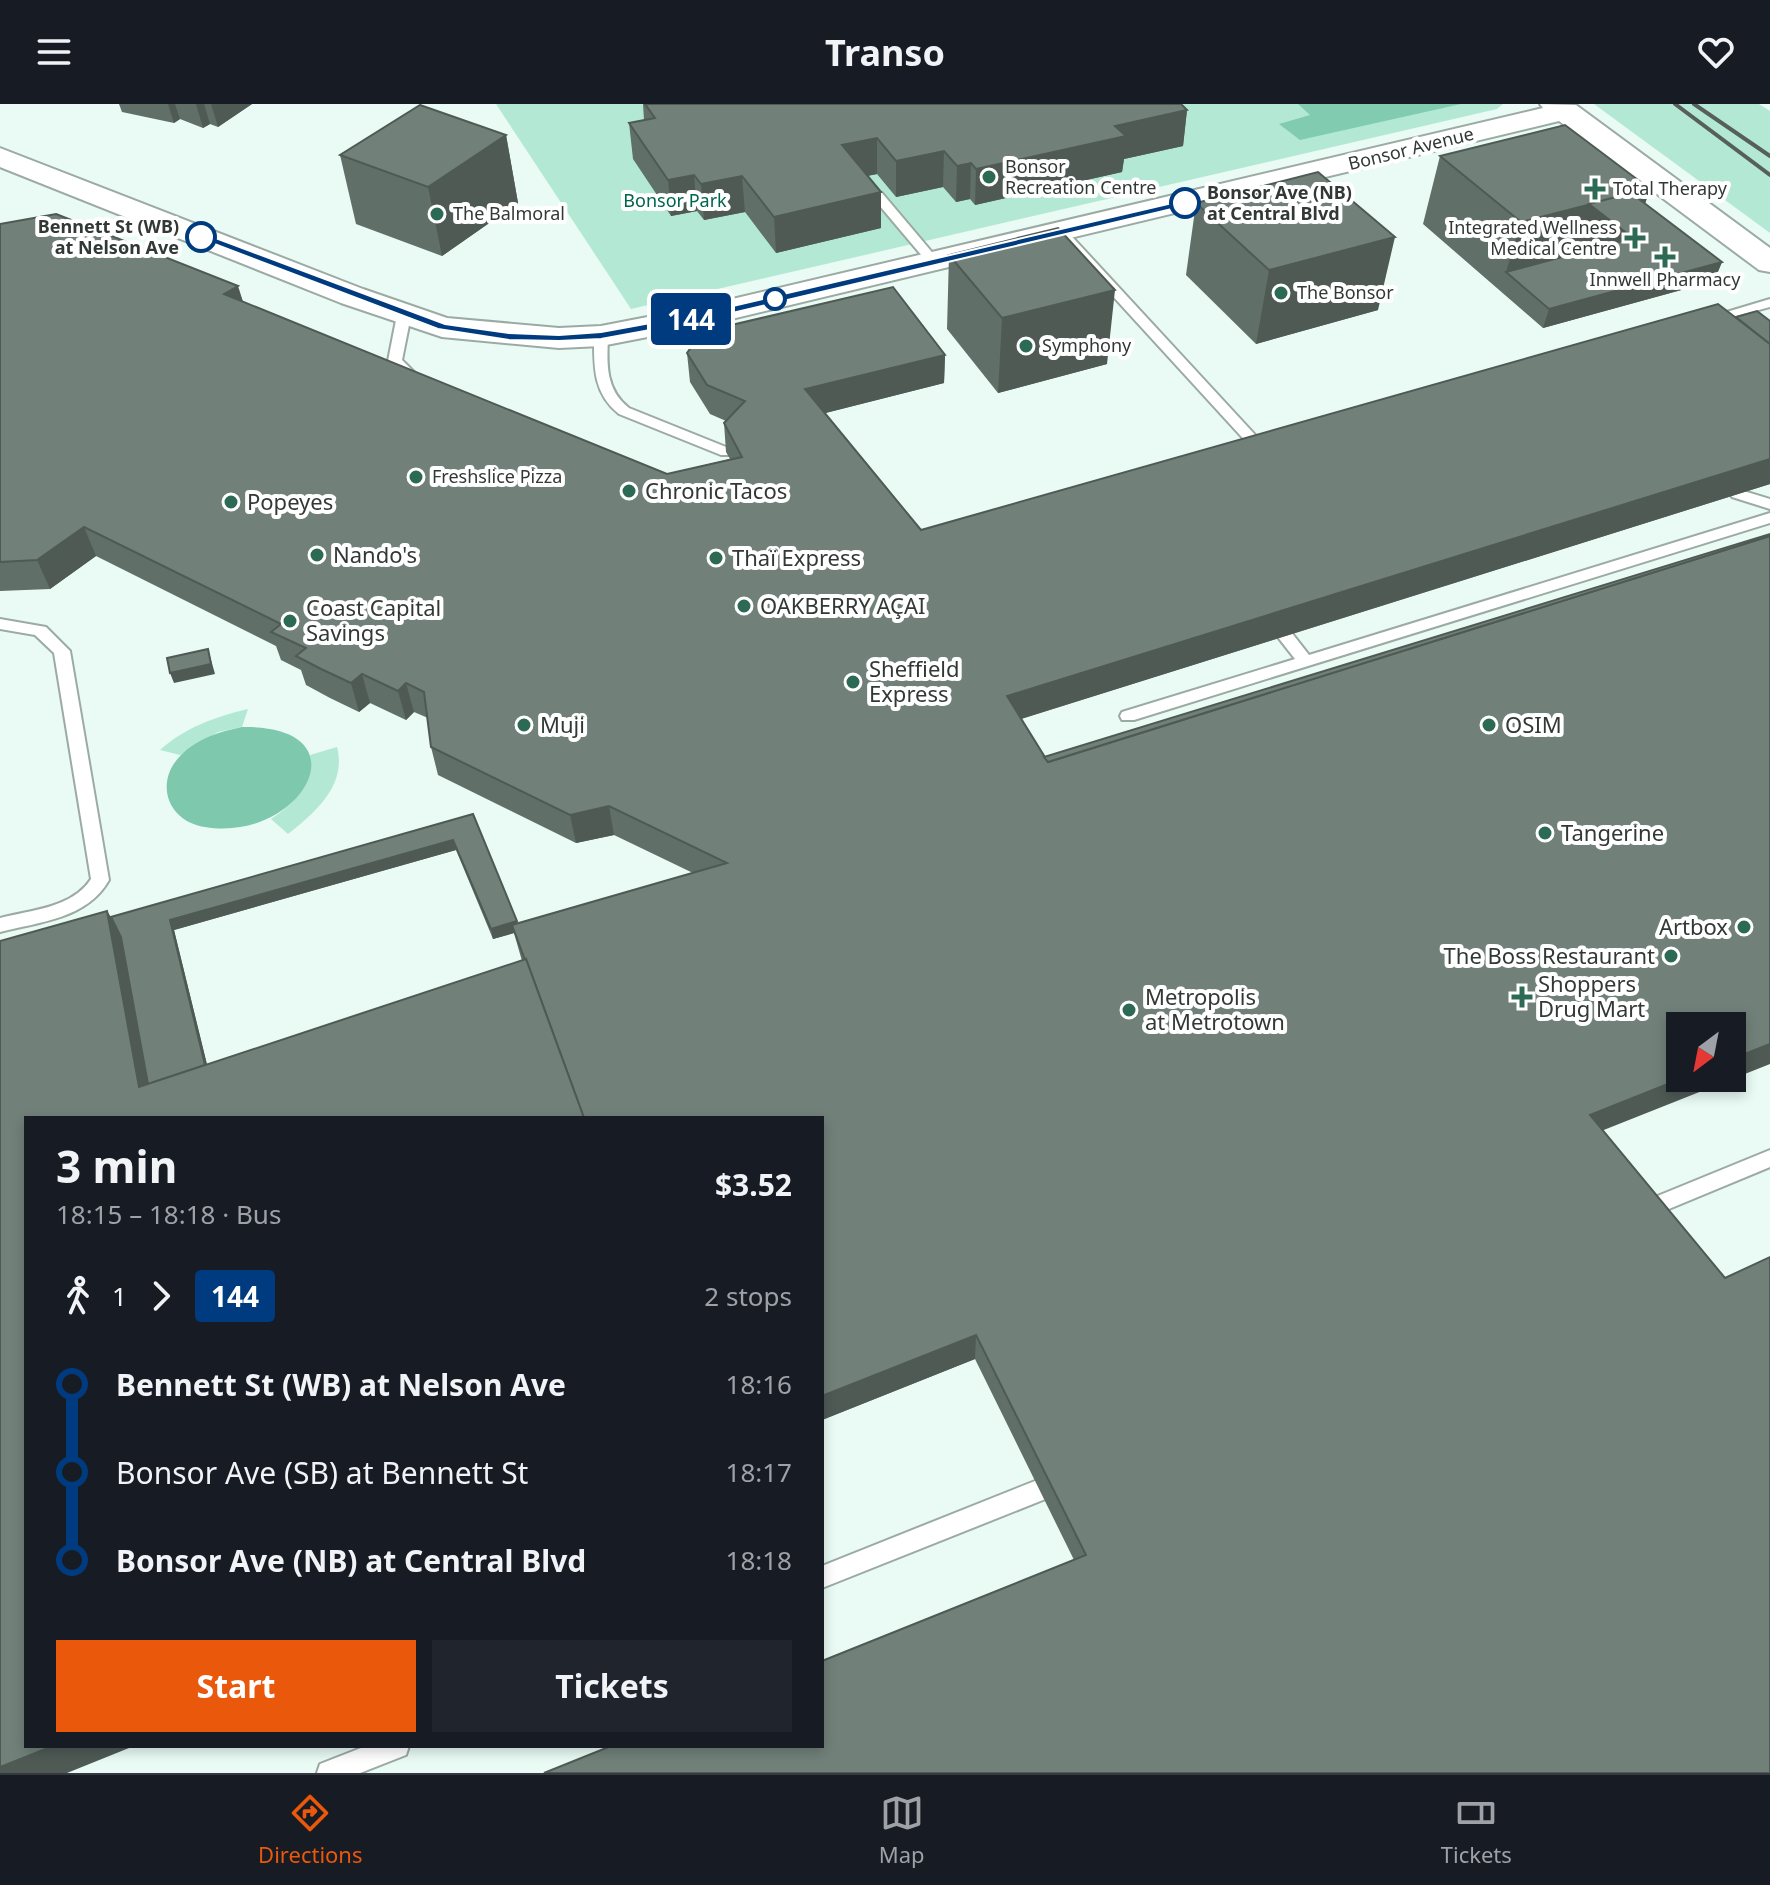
<!DOCTYPE html>
<html lang="en">
<head>
<meta charset="utf-8">
<style>
	:root { --surface:#171b24; --page:#20242c; --text:#f1f3f6; --muted:#9ea1a6; --line:#363941; --accent:#ea580c }
	body { margin:0; font-family:"Noto Sans",sans-serif; background:var(--page); color:var(--text); height:100vh; display:flex; flex-direction:column; font-size:30px; white-space:nowrap }
	* { box-sizing:border-box; margin:0 }
	p { font-size:26px; color:var(--muted) }
	.icon { flex:none; width:44px; height:44px; fill:none; stroke:currentColor; stroke-width:2; stroke-linecap:round; stroke-linejoin:round }
	.map { position:relative; flex:1; overflow:hidden }
	.drawer { position:absolute; left:24px; top:1012px; width:800px; height:632px; display:flex; flex-direction:column; background:var(--surface); border-radius:0px; box-shadow:0 4px 12px #0003 }
	.drawer>* { flex:none }
	.badge { padding:0 16px; border-radius:6px; font-size:28px; line-height:52px }
	.needle { width:52px; rotate:212deg }
	.fabs { position:absolute; left:1666px; top:908px; display:grid; gap:16px }
	.fabs a { display:grid; place-items:center; width:80px; height:80px; border-radius:0px; background:var(--surface); box-shadow:0 4px 12px #0003; font-size:40px }
	.map>.badge { position:absolute; translate:-50% -50%; box-shadow:0 0 0 4px #fff }
	.legs { display:flex; align-items:center; gap:12px; height:88px; padding:0 32px; font-size:26px }
	.legs p { margin-inline-start:auto }
	.head { display:flex; align-items:center; justify-content:space-between; height:136px; padding:0 32px }
	h1 { font-size:44px; font-weight:700; line-height:60px }
	.cta { display:flex; gap:16px; margin-top:auto; padding:16px 32px }
	.cta a { flex:1; height:92px; border-radius:0px; background:var(--accent); color:#fff; font-size:32px; font-weight:700; line-height:92px; text-align:center }
	.cta a+a { background:var(--page); color:var(--text) }
	ul { padding:0 32px; list-style:none }
	li { display:flex; align-items:center; gap:28px; height:88px; font-size:30px }
	li i { display:grid; place-items:center; width:12px; height:100%; margin:0 10px; background:currentColor }
	li i::after { content:''; width:20px; height:20px; margin:-10px; border:6px solid; border-radius:50%; background:var(--surface) }
	li p { margin-inline-start:auto }
	li:first-child i { background:linear-gradient(#0000 50%,currentColor 0) }
	li:last-child i { background:linear-gradient(currentColor 50%,#0000 0) }
	header { display:flex; justify-content:space-between; align-items:center; height:104px; padding:0 32px; background:var(--surface); font-size:36px; font-weight:700 }
	.menu { display:flex; justify-content:space-around; align-items:center; height:112px; border-top:2px solid var(--line); background:var(--surface); font-size:22px; color:var(--muted) }
	.menu a { display:grid; justify-items:center; gap:4px }
	.menu .current { color:var(--accent) }
	.map>svg:first-child { display:block }
</style>
</head>
<body>
<header><svg class="icon" aria-label="menu" viewBox="0 0 24 24"><path d="M4 6h16M4 12h16M4 18h16"/></svg>Transo<svg class="icon" aria-label="heart" viewBox="0 0 24 24"><path d="M12 20l-8-8c-3-5 5-10 8-4 3-6 11-1 8 4z"/></svg></header>
<div class="map">
<svg width="1770" height="1669" viewBox="0 0 1770 1669">
	<rect width="100%" height="100%" fill="#e9fbf4"/>
	<!-- green -->
	<g fill="#b3e9d4">
		<path d="M496 0H1503L1497 5 631 205Z"/>
		<path d="M1594 0H1759L1770 7V129Z"/>
		<path d="M248 605 242 623 218 628 180 651 160 646C186 623 215 613 248 605Z"/>
		<path d="M337 643C347 681 316 708 288 730L271 715C294 700 313 680 310 651Z"/>
	</g>
	<!-- forest -->
	<path fill="#81cbb0" d="M1298 0H1461L1300 36 1279 20 1310 11Z"/>
	<!-- water -->
	<path fill="#7ec8ad" d="M242 623C368 621 302 739 205 723 167 717 154 678 181 651 198 634 219 628 242 623Z"/>
	<g fill="none" stroke-linecap="round" stroke-linejoin="round">
		<!-- service casing -->
		<g stroke="#9baba4" stroke-width="4">
			<g id="service">
				<path d="M874 89H882L936 153V159H928L874 95Z"/>
				<path d="M1056 124H1064L1258 334 1274 332V338L1250 342 1056 130Z"/>
				<path d="M1770 195V203L1707 220 1700 216Z"/>
				<path d="M404 207 411 211 402 256 421 275 414 279 388 257 397 211Z"/>
				<path d="M601 228 608 232C607 260 605 285 629 304L731 345V351H721L619 310C593 289 594 263 594 232Z"/>
				<path d="M1737 385 1770 395V405L1732 393 1730 390Z"/>
				<path d="M1770 409V419L1134 616H1122L1120 612 1122 608 1295 555 1277 532 1279 528H1291L1309 551Z"/>
				<path d="M0 515 46 523 70 547 109 776C87 815 39 818 0 828V814C31 806 72 804 91 775L54 549 35 531 0 525Z"/>
				<path d="M1770 1046V1063L1640 1117 1633 1114 1630 1108 1633 1102Z"/>
				<path d="M1040 1375 1048 1378 1051 1386 1048 1394 822 1484V1462Z"/>
				<path d="M366 1642H409L406 1651 360 1669H317L320 1660Z"/>
			</g>
		</g>
		<!-- tertiary casing -->
		<g stroke="#9baba4" stroke-width="4">
			<path id="tertiary" d="M1540 0 1576 1 1770 144V168L1759 166 1559 17 694 224 601 242 559 244 442 233 341 199 0 63V44L363 185 447 214 559 224 601 222 694 204 1543 4Z"/>
		</g>
		<!-- service -->
		<use href="#service" fill="#fff" fill-rule="evenodd"/>
		<!-- tertiary -->
		<use href="#tertiary" fill="#fff" fill-rule="evenodd"/>
		<!-- rail -->
		<g stroke="#565f5b" stroke-width="4">
			<path d="M1675 0 1770 71"/>
			<path d="M1694 0 1770 52"/>
		</g>
	</g>
	<!-- wall -->
	<g fill="#616f69" fill-rule="evenodd">
		<path d="M119 0H252L218 23 210 20 203 24 180 15 174 19 122 8Z"/>
		<path d="M643 0H1181L1187 6 1183 42 1124 55 1122 68 975 101 970 95 956 98 943 83 896 93 877 70 867 72 881 124 776 149 745 108 704 116 697 107 671 112 633 55 629 19 644 16Z"/>
		<path d="M506 31 518 99 442 152 356 120 340 51Z"/>
		<path d="M1440 52 1650 85 1645 100 1722 158 1714 177 1543 224 1423 120Z"/>
		<path d="M1196 99 1378 206 1256 240 1186 171Z"/>
		<path d="M0 120 243 198 667 370 730 355 726 348 724 319 726 317 710 310 690 278 687 249 945 251 944 279 825 309 921 426 1736 213 1770 217V380L1021 615 1044 653 1603 1026 1770 1669 1074 1456 975 1255 822 1316V1014H26L107 807 111 813 473 710 517 819 693 769 614 731 576 739 438 671 431 643 428 614 414 608 406 616 370 599 359 608 330 594 306 581 301 566 281 556 276 542 96 452 50 485 0 487ZM456 746 493 835 514 829 522 857 207 961 174 826Z"/>
		<path d="M949 151 1107 260 998 289 947 225Z"/>
	</g>
	<!-- shaded-wall -->
	<g fill="#4f5a55">
		<path d="M168 0H175L180 15 174 19Z"/>
		<path d="M196 0H204L210 20 203 24Z"/>
		<path d="M211 0H252L218 23Z"/>
		<path d="M1187 6 1183 42 1124 55 1122 68 975 101 976 65 1115 22Z"/>
		<path d="M506 31 518 99 442 152 428 83Z"/>
		<path d="M877 34V70L842 77V41Z"/>
		<path d="M944 47 943 83 896 93V57Z"/>
		<path d="M971 59 970 95 956 98 957 62Z"/>
		<path d="M694 71 697 107 671 112 668 76Z"/>
		<path d="M742 72 745 108 704 116 701 80Z"/>
		<path d="M1650 85 1626 154 1506 168 1521 118Z"/>
		<path d="M881 88V124L776 149 774 113Z"/>
		<path d="M1395 133 1378 206 1256 240 1269 166Z"/>
		<path d="M1722 158 1714 177 1543 224 1549 205Z"/>
		<path d="M238 182 247 210 224 190Z"/>
		<path d="M1115 186 1107 260 998 289 1002 214Z"/>
		<path d="M945 251 944 279 806 314 805 285Z"/>
		<path d="M1770 355V380L1005 620 1007 592Z"/>
		<path d="M84 423 96 452 50 485 37 456Z"/>
		<path d="M208 545 215 570 174 579 170 569Z"/>
		<path d="M362 570 370 599 359 608 351 579Z"/>
		<path d="M406 579 414 608 406 616 398 587Z"/>
		<path d="M609 702 614 731 576 739 570 711Z"/>
		<path d="M453 736 456 746 174 826 216 997 166 1014 0 879 107 807 126 843 170 816Z"/>
		<path d="M517 817 519 827 512 821 514 829 493 835 491 825Z"/>
		<path d="M1770 940V960L1576 1037 1590 1011 1683 974H1732V955Z"/>
		<path d="M976 1231 975 1255 822 1316V1292Z"/>
		<path d="M53 1642H134L67 1669H0V1663Z"/>
	</g>
	<!-- building -->
	<g fill="#71817a" stroke="#4f5a55" stroke-width="2">
		<path d="M645 0H1181L1187 6 1115 22 1126 32 976 65 971 59 957 62 944 47 896 57 877 34 842 41 881 88 774 113 742 72 701 80 694 71 668 76 629 19 655 14Z"/>
		<path d="M420 1 506 31 428 83 340 51Z"/>
		<path d="M1565 21 1650 85 1521 118 1440 52Z"/>
		<path d="M1318 68 1395 133 1269 166 1196 99Z"/>
		<path d="M1631 89 1722 158 1549 205 1506 168 1633 134 1589 100Z"/>
		<path d="M56 110 238 182 224 190 667 370 742 353 724 319 745 297 707 281 687 249 702 228 893 183 945 251 805 285 921 426 1718 200 1770 240V355L1007 592 1048 658 1770 432V940L1732 955V922H1680V974H1683L1590 1011 1725 1174 1770 1153V1669H544L611 1642H822V1557L1086 1451 976 1231 822 1292V1014H584L526 855 525 856 512 821 727 759 609 702 570 711 431 643 424 588 406 579 398 587 362 570 351 579 321 565 296 552 306 544 271 528 281 520 84 423 37 456 0 458V120Z"/>
		<path d="M1058 124 1115 186 1002 214 949 151Z"/>
		<path d="M1757 207 1770 217V240L1736 213Z"/>
		<path d="M1770 430V432L1048 658 1044 653Z"/>
		<path d="M208 545 211 560 170 569 167 554Z"/>
		<path d="M473 710 517 817 491 825 453 736 170 816 205 961 148 980 121 833 111 813Z"/>
		<path d="M107 807 139 983 526 855 584 1014H26V1642H53L0 1663V837Z"/>
	</g>
	<!-- line-1 -->
	<path fill="#003b80" stroke="#fff" stroke-width="2" d="M1185 96 1189 101 694 218 601 235 559 237 509 236 438 225 196 133 205 130 445 220 509 229 559 231 601 228 694 211Z"/>
	<!-- markers -->
	<g fill="#2d6a56" stroke="#fff" stroke-width="3">
		<circle cx="989" cy="73" r="8"/>
		<path d="M1591 73h8v8h8v8h-8v8h-8v-8h-8v-8h8z"/>
		<circle cx="437" cy="110" r="8"/>
		<path d="M1631 122h8v8h8v8h-8v8h-8v-8h-8v-8h8z"/>
		<path d="M1661 141h8v8h8v8h-8v8h-8v-8h-8v-8h8z"/>
		<circle cx="1281" cy="189" r="8"/>
		<circle cx="1026" cy="242" r="8"/>
		<circle cx="416" cy="373" r="8"/>
		<circle cx="629" cy="387" r="8"/>
		<circle cx="231" cy="398" r="8"/>
		<circle cx="317" cy="451" r="8"/>
		<circle cx="716" cy="454" r="8"/>
		<circle cx="744" cy="502" r="8"/>
		<circle cx="290" cy="517" r="8"/>
		<circle cx="853" cy="578" r="8"/>
		<circle cx="524" cy="621" r="8"/>
		<circle cx="1489" cy="621" r="8"/>
		<circle cx="1545" cy="729" r="8"/>
		<circle cx="1744" cy="823" r="8"/>
		<circle cx="1671" cy="852" r="8"/>
		<path d="M1518 881h8v8h8v8h-8v8h-8v-8h-8v-8h8z"/>
		<circle cx="1129" cy="906" r="8"/>
	</g>
	<g fill="#fff" stroke="#003b80" stroke-width="4">
		<circle cx="1185" cy="99" r="14"/>
		<circle cx="201" cy="133" r="14"/>
		<circle cx="775" cy="195" r="10"/>
	</g>
	<g text-anchor="middle" stroke-width="8" stroke-linejoin="round" paint-order="stroke">
		<!-- far-street labels -->
		<g font-size="18" fill="#313835" stroke="#fff">
			<text transform="translate(1411 45) rotate(-14)" y="6">Bonsor Avenue</text>
		</g>
		<!-- far-poi labels -->
		<g font-size="18" fill="#313835" stroke="#fff" text-anchor="start">
			<text x="1005" y="69">Bonsor<tspan x="1005" dy="21">Recreation Centre</tspan></text>
			<text x="1613" y="91">Total Therapy</text>
			<text x="453" y="116">The Balmoral</text>
			<text x="1617" y="130" text-anchor="end">Integrated Wellness<tspan x="1617" dy="21">Medical Centre</tspan></text>
			<text x="1665" y="182" text-anchor="middle">Innwell Pharmacy</text>
			<text x="1297" y="195">The Bonsor</text>
			<text x="1042" y="248">Symphony</text>
			<text x="432" y="379">Freshslice Pizza</text>
		</g>
		<!-- far-stop labels -->
		<g font-size="18" font-weight="bold" fill="#313835" stroke="#fff" text-anchor="start">
			<text x="1207" y="95">Bonsor Ave (NB)<tspan x="1207" dy="21">at Central Blvd</tspan></text>
			<text x="179" y="129" text-anchor="end">Bennett St (WB)<tspan x="179" dy="21">at Nelson Ave</tspan></text>
		</g>
		<!-- far-park labels -->
		<g font-size="18" fill="#00654d" stroke="#fff">
			<text x="675" y="103">Bonsor Park</text>
		</g>
		<!-- poi labels -->
		<g font-size="22" fill="#313835" stroke="#fff" text-anchor="start">
			<text x="645" y="395">Chronic Tacos</text>
			<text x="247" y="406">Popeyes</text>
			<text x="333" y="459">Nando's</text>
			<text x="732" y="462">Thaï Express</text>
			<text x="760" y="510">OAKBERRY AÇAI</text>
			<text x="306" y="512">Coast Capital<tspan x="306" dy="25">Savings</tspan></text>
			<text x="869" y="573">Sheffield<tspan x="869" dy="25">Express</tspan></text>
			<text x="540" y="629">Muji</text>
			<text x="1505" y="629">OSIM</text>
			<text x="1561" y="737">Tangerine</text>
			<text x="1728" y="831" text-anchor="end">Artbox</text>
			<text x="1655" y="860" text-anchor="end">The Boss Restaurant</text>
			<text x="1538" y="888">Shoppers<tspan x="1538" dy="25">Drug Mart</tspan></text>
			<text x="1145" y="901">Metropolis<tspan x="1145" dy="25">at Metrotown</tspan></text>
		</g>
	</g>
</svg>
<div class="fabs">
<a><svg class="needle" viewBox="-14 -14 28 28"><path d="M0-13l5 13h-10z" fill="#e53935"/><path d="M0 13l5-13h-10z" fill="#9ea1a6"/></svg></a>
</div>
<b class="badge" style="left:691px;top:215px;background:#003b80;color:#fff">144</b>
<section class="drawer">
<div class="head"><div><h1>3 min</h1><p>18:15 – 18:18 · Bus</p></div><b>$3.52</b></div>
<div class="legs"><svg class="icon" aria-label="walk" viewBox="0 0 24 24"><circle cx="13" cy="4" r="2"/><path d="M13 8l-2 6 4 7M11 14l-3 7M7 12l3-4h3l4 4"/></svg>1<svg class="icon" aria-label="forward" viewBox="0 0 24 24"><path d="M9 5l7 7-7 7"/></svg><b class="badge" style="background:#003b80;color:#fff">144</b><p>2 stops</p></div>
<ul>
<li><i style="color:#003b80"></i><b>Bennett St (WB) at Nelson Ave</b><p>18:16</p></li>
<li><i style="color:#003b80"></i><span>Bonsor Ave (SB) at Bennett St</span><p>18:17</p></li>
<li><i style="color:#003b80"></i><b>Bonsor Ave (NB) at Central Blvd</b><p>18:18</p></li>
</ul>
<div class="cta"><a>Start</a><a>Tickets</a></div>
</section>
</div>
<nav class="menu">
<a class="current"><svg class="icon" aria-label="directions" viewBox="0 0 24 24"><path d="M12 3l9 9-9 9-9-9zM9 14v-3h6M13 9l2 2-2 2"/></svg>Directions</a>
<a><svg class="icon" aria-label="map" viewBox="0 0 24 24"><path d="M3 6l6-2 6 2 6-2v14l-6 2-6-2-6 2zM9 4v14M15 6v14"/></svg>Map</a>
<a><svg class="icon" aria-label="tickets" viewBox="0 0 24 24"><path d="M3 7h18v10H3zM15 7v10"/></svg>Tickets</a>
</nav>
</body>
</html>
